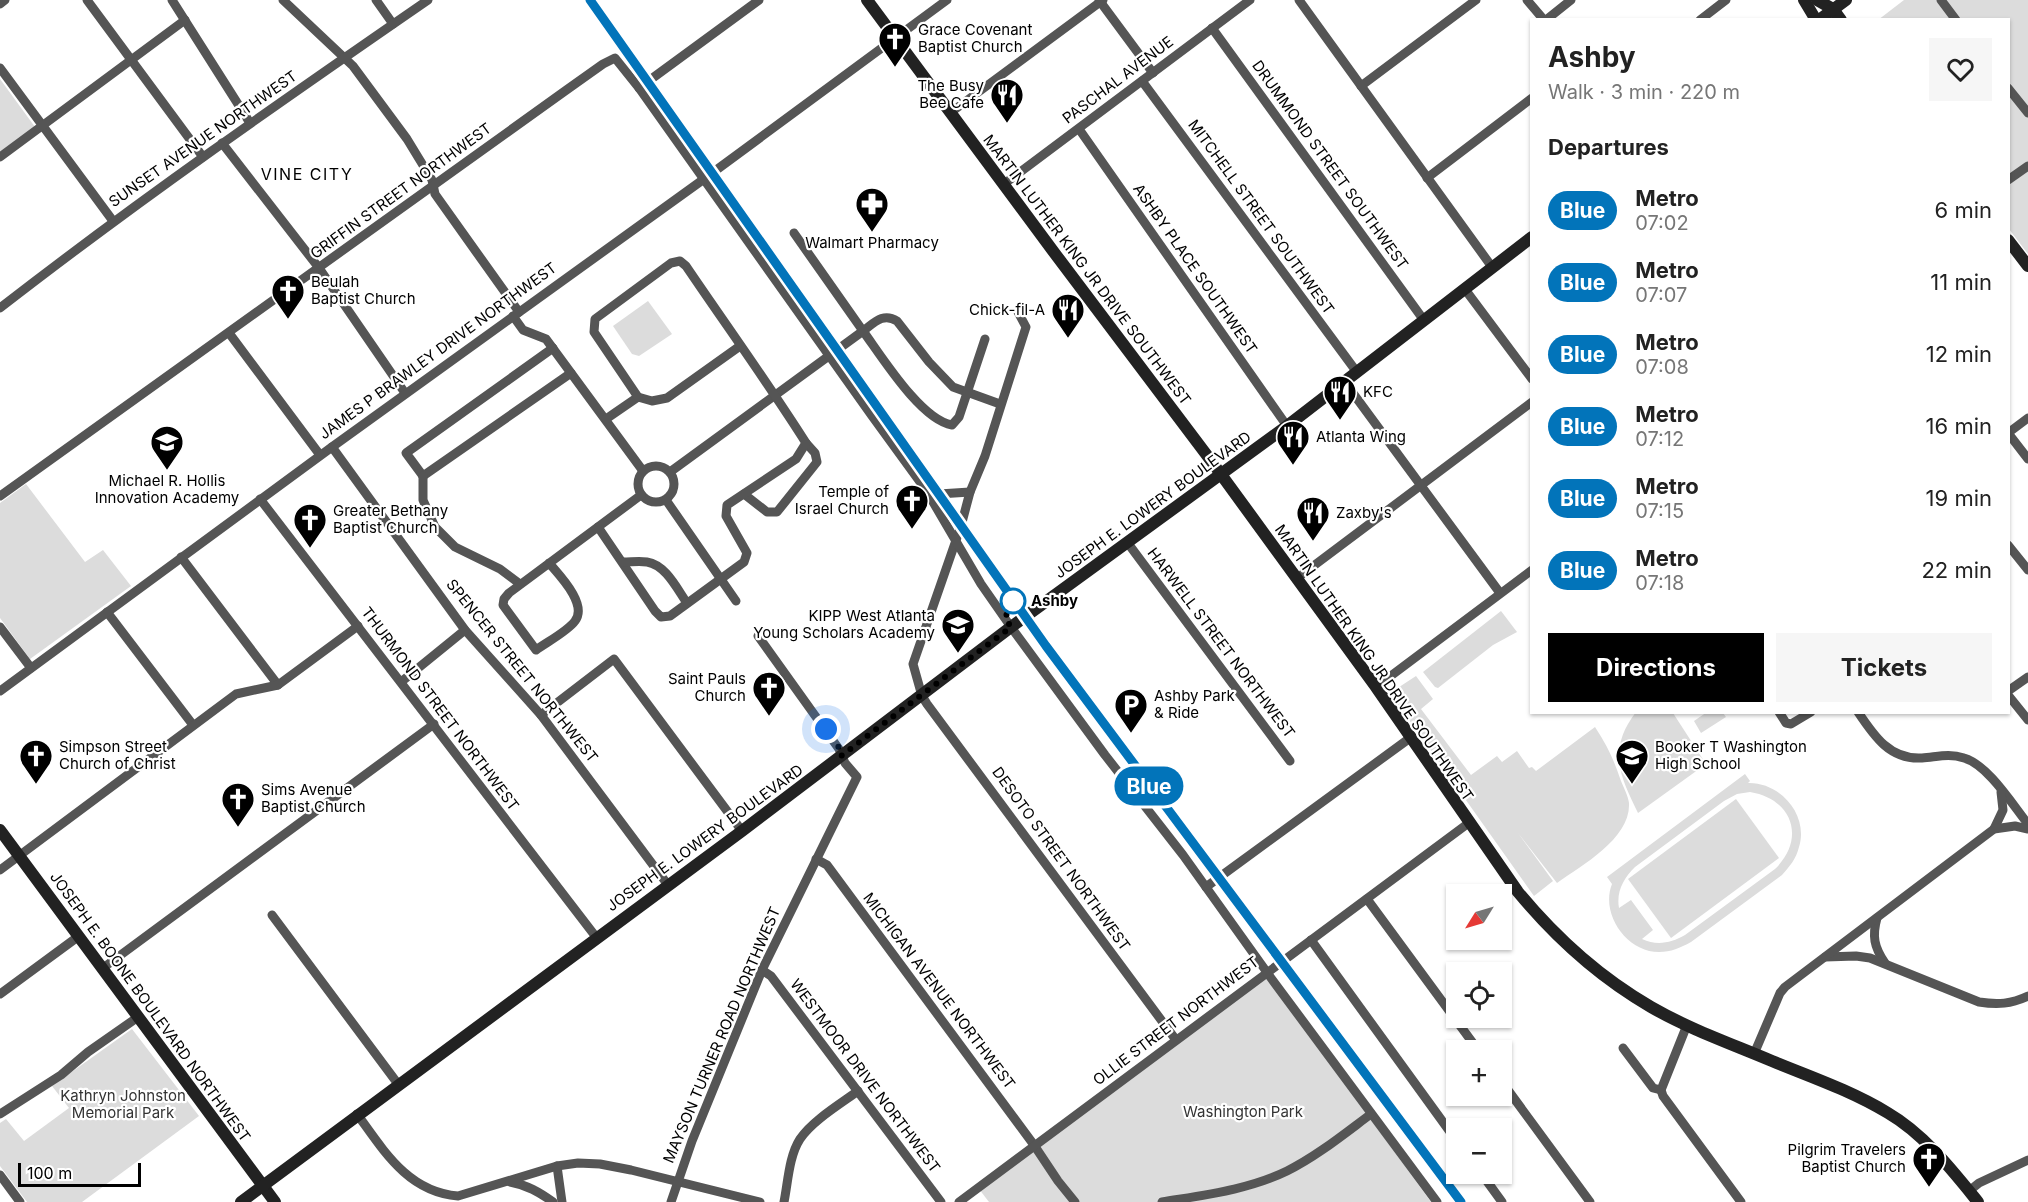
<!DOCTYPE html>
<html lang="en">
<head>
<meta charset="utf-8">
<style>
	:root { --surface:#fff; --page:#f6f6f6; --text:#222; --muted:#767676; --accent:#000 }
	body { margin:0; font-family:Inter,sans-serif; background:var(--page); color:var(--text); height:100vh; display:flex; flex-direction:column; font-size:22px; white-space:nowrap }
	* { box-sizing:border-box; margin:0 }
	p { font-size:20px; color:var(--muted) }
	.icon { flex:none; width:33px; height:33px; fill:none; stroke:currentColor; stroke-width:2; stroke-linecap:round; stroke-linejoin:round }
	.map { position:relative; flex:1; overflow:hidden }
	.details { position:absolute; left:1530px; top:18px; width:480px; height:696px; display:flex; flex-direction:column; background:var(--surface); border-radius:0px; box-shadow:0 2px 4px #0004 }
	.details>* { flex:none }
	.badge { padding:0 12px; border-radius:20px; font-size:21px; line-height:39px }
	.needle { width:39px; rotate:233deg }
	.buttons { position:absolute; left:1446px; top:884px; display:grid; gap:12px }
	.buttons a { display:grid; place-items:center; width:66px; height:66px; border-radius:0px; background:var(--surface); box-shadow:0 2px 4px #0004; font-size:30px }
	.scale { position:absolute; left:18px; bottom:15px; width:123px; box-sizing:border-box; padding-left:6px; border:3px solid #000; border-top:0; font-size:16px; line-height:21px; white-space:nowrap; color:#000; -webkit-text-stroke:4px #fff; paint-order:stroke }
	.you { position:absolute; width:30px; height:30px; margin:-15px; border:4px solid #fff; border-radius:50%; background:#1a73e8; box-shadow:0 0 0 9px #1a73e833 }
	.map>.badge { position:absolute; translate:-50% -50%; box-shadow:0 0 0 3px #fff }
	h2 { padding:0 18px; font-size:22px; line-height:54px }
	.round { display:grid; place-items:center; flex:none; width:63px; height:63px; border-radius:0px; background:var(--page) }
	.head { display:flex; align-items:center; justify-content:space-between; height:102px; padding:0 18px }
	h1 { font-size:28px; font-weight:700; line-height:45px }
	.cta { display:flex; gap:12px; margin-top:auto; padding:12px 18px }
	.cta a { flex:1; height:69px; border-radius:0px; background:var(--accent); color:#fff; font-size:24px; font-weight:700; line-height:69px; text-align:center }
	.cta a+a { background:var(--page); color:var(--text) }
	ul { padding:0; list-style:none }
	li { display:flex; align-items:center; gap:18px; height:72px; padding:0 18px }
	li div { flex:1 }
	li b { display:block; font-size:22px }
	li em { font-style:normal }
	li .badge { min-width:66px; font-weight:700; text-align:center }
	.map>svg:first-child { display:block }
</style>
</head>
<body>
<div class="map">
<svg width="2028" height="1202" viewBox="0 0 2028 1202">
	<rect width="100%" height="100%" fill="#fff"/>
	<!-- green -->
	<g fill="#dcdcdc" fill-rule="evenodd">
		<path d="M1904 0H2028V254L2009 229 2008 20H1878Z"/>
		<path d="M0 79 35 127 0 152Z"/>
		<path d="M648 301 672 334 639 356 632 354 613 326Z"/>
		<path d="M26 484 85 562 103 550 131 586 30 659 0 618V503Z"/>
		<path d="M1501 611 1517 632 1493 645 1438 688 1435 687 1423 672Z"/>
		<path d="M1416 676 1433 699 1421 709 1471 775 1497 756 1502 762 1517 751 1529 768 1532 767 1536 771 1595 727C1608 747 1613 758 1621 781 1624 788 1628 796 1629 803 1631 838 1583 865 1557 883L1518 833 1553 881 1534 896 1390 693Z"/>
		<path d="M1636 712 1673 713 1706 764 1638 813C1620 776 1607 750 1636 712Z"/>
		<path d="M1707 712 1723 713 1726 717 1701 733 1694 721Z"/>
		<path d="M1745 774 1750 781 1748 783C1780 782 1809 815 1799 847 1796 859 1790 866 1782 875L1691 942C1680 948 1671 952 1659 952 1627 952 1600 914 1612 884L1607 877ZM1750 792C1793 799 1806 839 1775 869L1685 935C1671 943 1657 946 1642 939L1653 930 1631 900 1619 908C1616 891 1624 878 1635 867L1724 801 1737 794Z"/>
		<path d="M1736 799 1779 858 1671 938 1628 879Z"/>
		<path d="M1264 973 1431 1202H989L979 1189Z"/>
		<path d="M132 1029 199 1116 82 1202H27L0 1166V1123L6 1119 24 1141 69 1108 52 1086Z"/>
	</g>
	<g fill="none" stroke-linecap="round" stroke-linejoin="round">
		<!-- street -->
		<g stroke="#555" stroke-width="9">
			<path d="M87 0 203 157"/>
			<path d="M172 0 250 123"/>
			<path d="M283 0 353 66 407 139 432 180 435 194 519 312"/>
			<path d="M376 0 393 24"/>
			<path d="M1099 0 1153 73"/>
			<path d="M1299 0 1492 267"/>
			<path d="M1527 0 1544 20"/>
			<path d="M1941 0 1956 20"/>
			<path d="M0 4 5 0"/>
			<path d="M1546 20 1571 0"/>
			<path d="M1700 20 1726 0"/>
			<path d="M1212 28 1423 319"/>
			<path d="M0 68 113 221"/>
			<path d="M1142 81 1356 371"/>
			<path d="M1361 86 1476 0"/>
			<path d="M639 88 759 0"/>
			<path d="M2008 88 2028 113"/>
			<path d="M950 113 1103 0"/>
			<path d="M1079 129 1287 426"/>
			<path d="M222 143 319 268 405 393"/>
			<path d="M0 157 185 20"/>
			<path d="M1427 178 1532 98"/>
			<path d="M2008 180 2028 166"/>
			<path d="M1004 184 1250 0"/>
			<path d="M794 233 863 331C874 323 883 312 897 321L929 362 953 387 1000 404"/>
			<path d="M1464 288 1532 379"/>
			<path d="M0 308C139 200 283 100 428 0"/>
			<path d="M1018 312 1026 327 985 456 970 492 961 526 913 664 922 696 927 704 1176 1040"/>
			<path d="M513 316 523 330 546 339 643 471"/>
			<path d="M229 333 320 455"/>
			<path d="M1344 381 1500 593"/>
			<path d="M606 419 638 397 652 401 667 398 740 346"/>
			<path d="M2008 433 2028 459"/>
			<path d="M2008 433 2028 418"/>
			<path d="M332 447 465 630 541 715 668 885"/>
			<circle cx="656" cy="484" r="18"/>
			<path d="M670 472 863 331C882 357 921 420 952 425L959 417 985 339"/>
			<path d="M423 476 406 453 553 348"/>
			<path d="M423 476 571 373"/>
			<path d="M423 476V500L435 527 455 547 500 569 520 584"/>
			<path d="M926 490 939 494 970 492"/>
			<path d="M744 494 767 512H777L817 462 815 453 806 443"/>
			<path d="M0 496 565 91 603 64 615 58 639 88 872 416 926 490 981 584 1011 627 1105 755 1183 855 1271 978 1437 1202"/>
			<path d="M260 499 596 937"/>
			<path d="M666 500 736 601"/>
			<path d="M598 527 655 611 661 617 670 616 744 562 747 553 726 516 727 505 796 459 806 443C768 383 726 325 686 266L680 261 671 263 595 319 594 332 638 397"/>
			<path d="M1127 542 1290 761"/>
			<path d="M2008 545 2028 570"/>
			<path d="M181 557 278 685"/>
			<path d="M623 562C631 562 640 561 647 562 666 565 677 589 687 603"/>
			<path d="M549 563C559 575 588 604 575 621 568 631 547 642 536 650L503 605 504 599 509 593 641 495"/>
			<path d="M1296 579 1532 402"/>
			<path d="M107 612 193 725"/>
			<path d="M0 627 31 668"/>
			<path d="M401 682 465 630"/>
			<path d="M1376 687 1532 570"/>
			<path d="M0 691 332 447 704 179 947 0"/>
			<path d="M2008 691 2028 677"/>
			<path d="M2008 695 2028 720"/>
			<path d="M1779 712 1786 723 1791 724 1811 712"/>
			<path d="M1858 712C1874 736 1890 760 1922 758 1937 757 1949 753 1964 758 1988 765 2012 804 2028 824"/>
			<path d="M541 715 614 659 742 831"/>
			<path d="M1994 829 2003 810 2001 792"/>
			<path d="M816 859 827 865 1034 1145 1058 1181 1075 1202"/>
			<path d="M0 870 236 694 278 685 358 626"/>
			<path d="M1206 887 1410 738"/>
			<path d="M1367 899 1478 1050"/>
			<path d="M272 915 398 1084"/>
			<path d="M1877 918C1872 936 1874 947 1885 963"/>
			<path d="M1311 940 1456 1140"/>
			<path d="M1825 957 1856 956 1870 958 1979 1002C1998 1005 2011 1004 2028 996"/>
			<path d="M103 968 434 724"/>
			<path d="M762 970 771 976 941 1202"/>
			<path d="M0 994 79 936"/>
			<path d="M1687 1025 1661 1090 1663 1096 1741 1202"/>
			<path d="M1623 1048 1653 1088 1661 1090"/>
			<path d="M1754 1054 1780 993 1785 987 1994 829 2015 826 2028 829"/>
			<path d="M1502 1082 1590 1202"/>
			<path d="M0 1114 61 1075 88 1052 138 1017"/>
			<path d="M357 1114C384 1151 408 1192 458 1196L557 1166 578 1163 600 1164 631 1170 760 1202"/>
			<path d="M557 1166 562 1202"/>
			<path d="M1481 1173 1502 1202"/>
			<path d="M0 1175 20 1202"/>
			<path d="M510 1182C527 1185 539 1192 553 1202"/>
			<path d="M1969 1191 1979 1183 2028 1160"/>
			<path d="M671 1202 692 1141 762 970 857 777 845 763 839 749 758 636"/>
			<path d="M784 1202C788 1182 789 1156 800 1139 812 1121 840 1104 858 1091"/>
			<path d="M959 1202 1470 822"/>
			<path d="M1162 1202C1204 1195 1248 1190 1287 1171 1317 1156 1344 1134 1371 1114"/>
		</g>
		<!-- secondary -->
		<g stroke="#222" stroke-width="12">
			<path d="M867 0 1056 255 1212 462 1376 687 1518 892C1556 938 1599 977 1651 1007 1689 1029 1732 1044 1772 1061 1811 1077 1852 1091 1888 1113 1924 1134 1952 1170 1978 1202"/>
			<path d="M1804 0 1816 20"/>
			<path d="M1817 0 1833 9 1841 20"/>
			<path d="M1819 20 1846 0"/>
			<path d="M2008 240 2028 266"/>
			<path d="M0 830 275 1202"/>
			<path d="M241 1202 742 831 1011 627 1287 426 1532 237"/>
		</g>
		<!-- rail -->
		<path stroke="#000" stroke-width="2" stroke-dasharray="9 3 1.5 3" stroke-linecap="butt" d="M590 0 620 41"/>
	</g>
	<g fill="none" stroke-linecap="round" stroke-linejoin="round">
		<!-- line casing -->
		<g stroke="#fff" stroke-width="14">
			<path id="line" d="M590 0 1046 646 1461 1202"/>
		</g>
		<!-- line -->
		<use href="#line" stroke="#0274ba" stroke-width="9"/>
		<!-- walk -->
		<path stroke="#000" stroke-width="6" stroke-dasharray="0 10.8" d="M826 729 840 749 841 756 1011 627 1005 618 1013 601"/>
	</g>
	<!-- icons -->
	<defs>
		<g id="church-pin" transform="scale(1.725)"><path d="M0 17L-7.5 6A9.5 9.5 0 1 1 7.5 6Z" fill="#000" stroke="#fff"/><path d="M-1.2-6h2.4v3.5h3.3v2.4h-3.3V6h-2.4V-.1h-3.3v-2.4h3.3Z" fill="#fff"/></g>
		<g id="restaurant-pin" transform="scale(1.725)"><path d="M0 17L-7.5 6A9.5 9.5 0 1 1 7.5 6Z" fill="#000" stroke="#fff"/><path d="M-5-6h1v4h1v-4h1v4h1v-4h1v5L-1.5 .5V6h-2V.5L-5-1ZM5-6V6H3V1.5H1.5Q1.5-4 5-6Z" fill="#fff"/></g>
		<g id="pharmacy-pin" transform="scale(1.725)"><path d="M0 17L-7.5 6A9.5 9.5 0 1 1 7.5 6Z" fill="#000" stroke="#fff"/><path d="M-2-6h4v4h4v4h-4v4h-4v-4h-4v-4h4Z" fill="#fff"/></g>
		<g id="school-pin" transform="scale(1.725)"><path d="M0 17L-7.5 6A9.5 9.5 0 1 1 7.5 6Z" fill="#000" stroke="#fff"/><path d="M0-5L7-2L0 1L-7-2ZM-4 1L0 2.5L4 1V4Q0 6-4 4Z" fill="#fff"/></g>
		<g id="parking-pin" transform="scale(1.725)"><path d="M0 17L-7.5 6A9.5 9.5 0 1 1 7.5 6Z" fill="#000" stroke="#fff"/><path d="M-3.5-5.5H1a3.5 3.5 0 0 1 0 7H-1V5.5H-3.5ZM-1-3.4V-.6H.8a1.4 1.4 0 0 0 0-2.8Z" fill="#fff"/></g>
	</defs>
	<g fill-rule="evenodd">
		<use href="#church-pin" x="895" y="39"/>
		<use href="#restaurant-pin" x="1007" y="95"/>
		<use href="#pharmacy-pin" x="872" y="204"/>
		<use href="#church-pin" x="288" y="291"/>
		<use href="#restaurant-pin" x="1068" y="310"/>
		<use href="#restaurant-pin" x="1340" y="392"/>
		<use href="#restaurant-pin" x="1293" y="437"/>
		<use href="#school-pin" x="167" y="442"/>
		<use href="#church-pin" x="912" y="501"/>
		<use href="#restaurant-pin" x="1313" y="513"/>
		<use href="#church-pin" x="310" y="520"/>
		<use href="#school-pin" x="958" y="625"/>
		<use href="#church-pin" x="769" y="688"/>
		<use href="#parking-pin" x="1131" y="705"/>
		<use href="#church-pin" x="36" y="756"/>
		<use href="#school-pin" x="1632" y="756"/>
		<use href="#church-pin" x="238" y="799"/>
		<use href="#church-pin" x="1929" y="1159"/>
	</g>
	<!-- markers -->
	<circle fill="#fff" stroke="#0274ba" stroke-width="3" cx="1013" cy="601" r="12"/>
	<g text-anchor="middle" stroke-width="4.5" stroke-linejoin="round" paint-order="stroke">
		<!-- poi labels -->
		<g font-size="15" fill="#000" stroke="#fff" text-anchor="start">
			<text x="918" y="35">Grace Covenant<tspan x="918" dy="17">Baptist Church</tspan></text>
			<text x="984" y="91" text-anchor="end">The Busy<tspan x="984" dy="17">Bee Cafe</tspan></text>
			<text x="872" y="248" text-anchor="middle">Walmart Pharmacy</text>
			<text x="311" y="287">Beulah<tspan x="311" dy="17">Baptist Church</tspan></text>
			<text x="1045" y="315" text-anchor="end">Chick-fil-A</text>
			<text x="1363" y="397">KFC</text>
			<text x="1316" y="442">Atlanta Wing</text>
			<text x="167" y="486" text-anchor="middle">Michael R. Hollis<tspan x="167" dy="17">Innovation Academy</tspan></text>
			<text x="889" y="497" text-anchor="end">Temple of<tspan x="889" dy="17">Israel Church</tspan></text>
			<text x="333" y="516">Greater Bethany<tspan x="333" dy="17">Baptist Church</tspan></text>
			<text x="1336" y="518">Zaxby's</text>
			<text x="935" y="621" text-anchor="end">KIPP West Atlanta<tspan x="935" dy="17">Young Scholars Academy</tspan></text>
			<text x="746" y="684" text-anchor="end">Saint Pauls<tspan x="746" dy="17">Church</tspan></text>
			<text x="1154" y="701">Ashby Park<tspan x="1154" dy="17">&amp; Ride</tspan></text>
			<text x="59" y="752">Simpson Street<tspan x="59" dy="17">Church of Christ</tspan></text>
			<text x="1655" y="752">Booker T Washington<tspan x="1655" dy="17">High School</tspan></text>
			<text x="261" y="795">Sims Avenue<tspan x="261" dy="17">Baptist Church</tspan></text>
			<text x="1906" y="1155" text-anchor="end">Pilgrim Travelers<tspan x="1906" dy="17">Baptist Church</tspan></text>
		</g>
		<!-- street labels -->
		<g font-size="15" fill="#000" stroke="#fff">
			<text transform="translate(1118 80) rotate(-37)" y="5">PASCHAL AVENUE</text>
			<text transform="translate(203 139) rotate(-35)" y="5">SUNSET AVENUE NORTHWEST</text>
			<text transform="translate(1330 165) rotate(54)" y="5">DRUMMOND STREET SOUTHWEST</text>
			<text transform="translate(401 191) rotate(-36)" y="5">GRIFFIN STREET NORTHWEST</text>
			<text transform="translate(1261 217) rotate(54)" y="5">MITCHELL STREET SOUTHWEST</text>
			<text transform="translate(1195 269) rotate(55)" y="5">ASHBY PLACE SOUTHWEST</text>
			<text transform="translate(1087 270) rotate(53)" y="5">MARTIN LUTHER KING JR DRIVE SOUTHWEST</text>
			<text transform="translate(438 351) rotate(-36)" y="5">JAMES P BRAWLEY DRIVE NORTHWEST</text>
			<text transform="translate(1153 505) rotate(-36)" y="5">JOSEPH E. LOWERY BOULEVARD</text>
			<text transform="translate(1221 643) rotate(53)" y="5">HARWELL STREET NORTHWEST</text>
			<text transform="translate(1374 663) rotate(55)" y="5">MARTIN LUTHER KING JR DRIVE SOUTHWEST</text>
			<text transform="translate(522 671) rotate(51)" y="5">SPENCER STREET NORTHWEST</text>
			<text transform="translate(440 709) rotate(53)" y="5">THURMOND STREET NORTHWEST</text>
			<text transform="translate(705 838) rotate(-36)" y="5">JOSEPH E. LOWERY BOULEVARD</text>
			<text transform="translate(1061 859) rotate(54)" y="5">DESOTO STREET NORTHWEST</text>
			<text transform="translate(939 991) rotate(53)" y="5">MICHIGAN AVENUE NORTHWEST</text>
			<text transform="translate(150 1007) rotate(54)" y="5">JOSEPH E. BOONE BOULEVARD NORTHWEST</text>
			<text transform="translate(1176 1021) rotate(-37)" y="5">OLLIE STREET NORTHWEST</text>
			<text transform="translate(722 1035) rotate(-67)" y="5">MAYSON TURNER ROAD NORTHWEST</text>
			<text transform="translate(865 1076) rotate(53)" y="5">WESTMOOR DRIVE NORTHWEST</text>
		</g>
		<!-- stop labels -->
		<g font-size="15" font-weight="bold" fill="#000" stroke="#fff" text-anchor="start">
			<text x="1031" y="606">Ashby</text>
		</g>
		<!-- park labels -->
		<g font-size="15" fill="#333" stroke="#fff">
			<text x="123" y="1101">Kathryn Johnston<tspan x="123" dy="17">Memorial Park</tspan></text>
			<text x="1243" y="1117">Washington Park</text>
		</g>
		<!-- neighbourhood labels -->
		<g font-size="16" letter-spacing="1.5" fill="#000" stroke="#fff">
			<text x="307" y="180">VINE CITY</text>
		</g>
	</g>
</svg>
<div class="buttons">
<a><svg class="needle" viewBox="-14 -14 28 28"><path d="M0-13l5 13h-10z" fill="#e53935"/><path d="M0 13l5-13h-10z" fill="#767676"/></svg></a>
<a><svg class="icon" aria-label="locate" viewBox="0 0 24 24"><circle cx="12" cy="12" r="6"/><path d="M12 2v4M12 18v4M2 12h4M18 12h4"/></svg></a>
<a>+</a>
<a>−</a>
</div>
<div class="scale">100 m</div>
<div class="you" style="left:826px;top:729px"></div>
<b class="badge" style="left:1149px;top:786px;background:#0274ba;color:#fff">Blue</b>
<section class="details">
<div class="head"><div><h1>Ashby</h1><p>Walk · 3 min · 220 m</p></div><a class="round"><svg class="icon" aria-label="heart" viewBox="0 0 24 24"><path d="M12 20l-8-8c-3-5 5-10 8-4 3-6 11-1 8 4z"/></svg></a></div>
<h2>Departures</h2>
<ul>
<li><span class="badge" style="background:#0274ba;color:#fff">Blue</span><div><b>Metro</b><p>07:02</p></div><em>6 min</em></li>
<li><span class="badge" style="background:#0274ba;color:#fff">Blue</span><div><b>Metro</b><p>07:07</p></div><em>11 min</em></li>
<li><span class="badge" style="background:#0274ba;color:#fff">Blue</span><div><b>Metro</b><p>07:08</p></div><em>12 min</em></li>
<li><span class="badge" style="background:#0274ba;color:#fff">Blue</span><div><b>Metro</b><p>07:12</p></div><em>16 min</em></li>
<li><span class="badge" style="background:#0274ba;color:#fff">Blue</span><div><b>Metro</b><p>07:15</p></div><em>19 min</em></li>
<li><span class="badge" style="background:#0274ba;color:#fff">Blue</span><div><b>Metro</b><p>07:18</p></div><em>22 min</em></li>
</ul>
<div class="cta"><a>Directions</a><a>Tickets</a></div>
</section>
</div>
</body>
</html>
